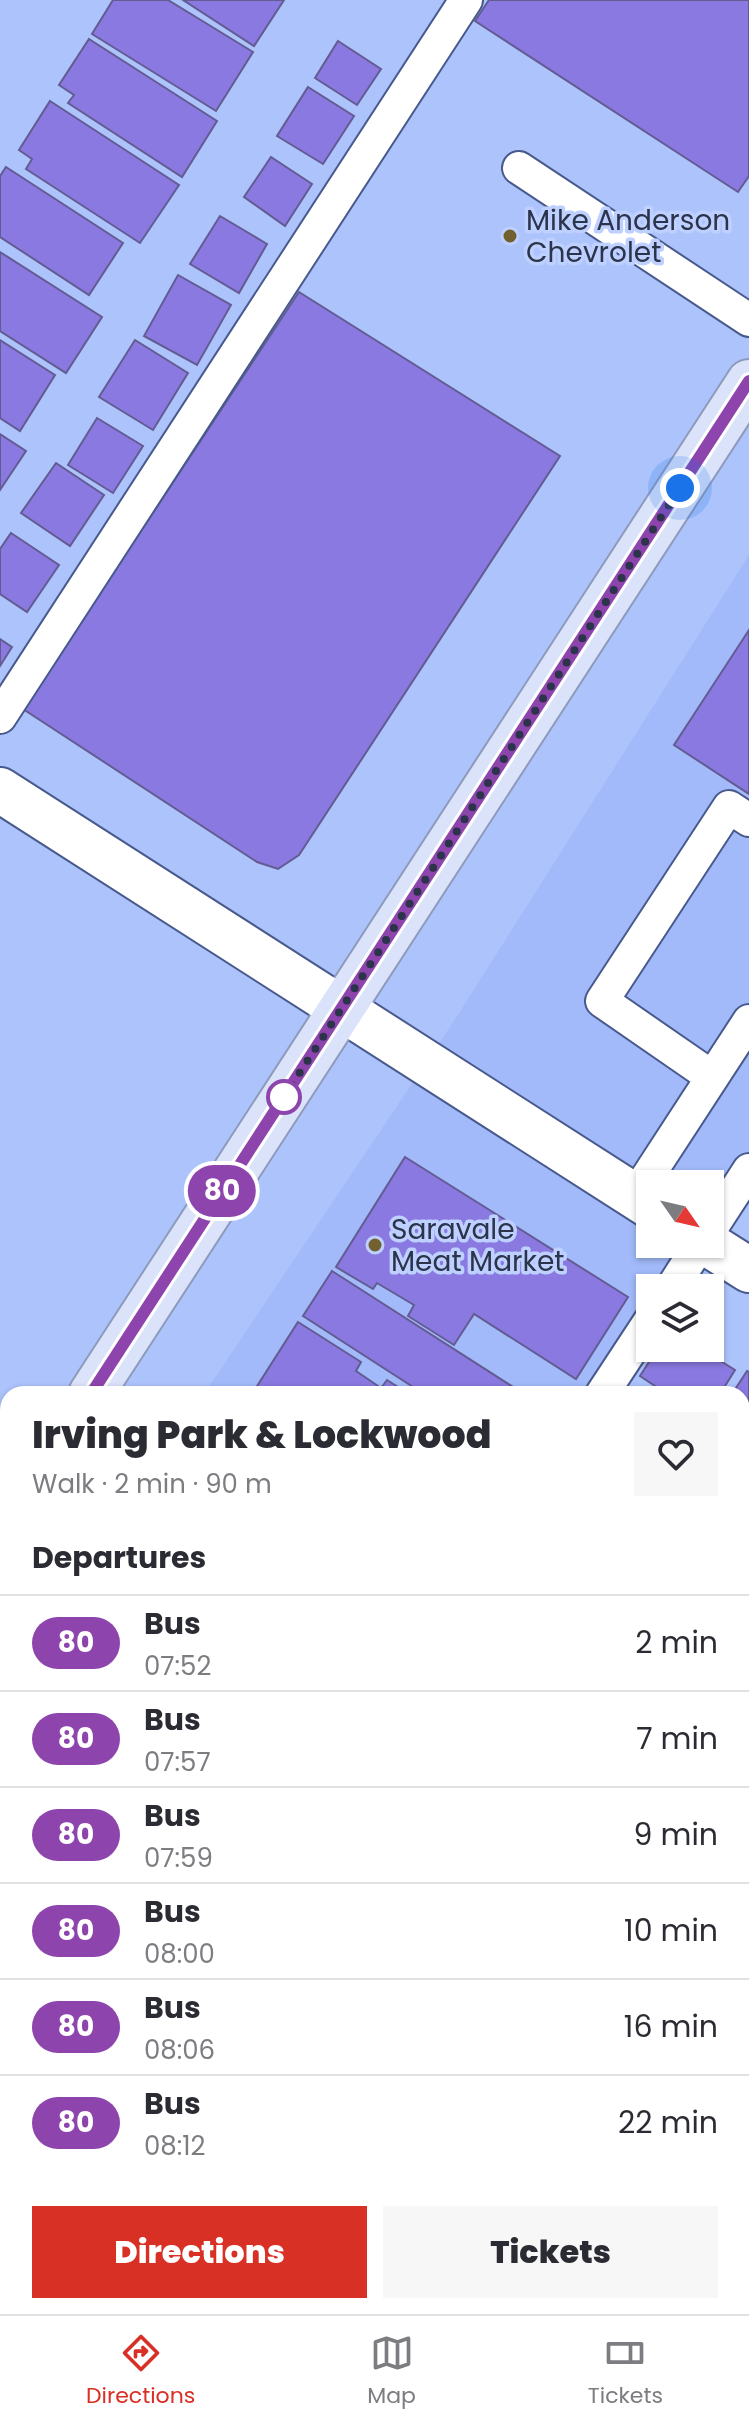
<!DOCTYPE html>
<html lang="en">
<head>
<meta charset="utf-8">
<style>
	:root { --surface:#fff; --page:#f7f7f7; --text:#2b2b33; --muted:#7c7c81; --line:#e1e1e2; --accent:#d93025 }
	body { margin:0; font-family:Poppins,sans-serif; background:var(--page); color:var(--text); height:100vh; display:flex; flex-direction:column; font-size:30px; white-space:nowrap }
	* { box-sizing:border-box; margin:0 }
	p { font-size:26px; color:var(--muted) }
	.icon { flex:none; width:44px; height:44px; fill:none; stroke:currentColor; stroke-width:2; stroke-linecap:round; stroke-linejoin:round }
	.map { position:relative; flex:1; overflow:hidden }
	.side { position:absolute; left:0px; top:1386px; width:750px; height:928px; display:flex; flex-direction:column; background:var(--surface); border-radius:24px 24px 0 0; box-shadow:0 2px 6px #0004 }
	.side>* { flex:none }
	.badge { padding:0 16px; border-radius:26px; font-size:28px; line-height:52px }
	.needle { width:52px; rotate:124deg }
	.controls { position:absolute; left:636px; top:1170px; display:grid; gap:16px }
	.controls a { display:grid; place-items:center; width:88px; height:88px; border-radius:0px; background:var(--surface); box-shadow:0 2px 6px #0004; font-size:40px }
	.you { position:absolute; width:40px; height:40px; margin:-20px; border:6px solid #fff; border-radius:50%; background:#1a73e8; box-shadow:0 0 0 12px #1a73e833 }
	.map>.badge { position:absolute; translate:-50% -50%; box-shadow:0 0 0 4px #fff }
	h2 { padding:0 32px; font-size:30px; line-height:72px }
	.round { display:grid; place-items:center; flex:none; width:84px; height:84px; border-radius:0px; background:var(--page) }
	.overview { display:flex; align-items:center; justify-content:space-between; height:136px; padding:0 32px }
	h1 { font-size:38px; font-weight:800; line-height:60px }
	.cta { display:flex; gap:16px; margin-top:auto; padding:16px 32px }
	.cta a { flex:1; height:92px; border-radius:0px; background:var(--accent); color:#fff; font-size:32px; font-weight:800; line-height:92px; text-align:center }
	.cta a+a { background:var(--page); color:var(--text) }
	ul { padding:0; list-style:none }
	li { display:flex; align-items:center; gap:24px; height:96px; padding:0 32px; border-top:2px solid var(--line) }
	li div { flex:1 }
	li b { display:block; font-size:30px }
	li em { font-style:normal }
	li .badge { min-width:88px; font-weight:700; text-align:center }
	.tabs { display:flex; justify-content:space-around; align-items:center; height:112px; border-top:2px solid var(--line); background:var(--surface); font-size:22px; color:var(--muted) }
	.tabs a { display:grid; justify-items:center; gap:4px }
	.tabs .active { color:var(--accent) }
	.map>svg:first-child { display:block }
</style>
</head>
<body>
<div class="map">
<svg width="749" height="2314" viewBox="0 0 749 2314">
	<rect width="100%" height="100%" fill="#adc3fc"/>
	<!-- built -->
	<g fill="#a2bafa">
		<path d="M749 555V1155L710 1215V1184H650V1244H691L662 1288H650V1307L593 1394H204L454 1021Z"/>
		<path d="M8 1685V2295L0 2307V1697Z"/>
	</g>
	<!-- building -->
	<g fill="#8a79e1" stroke="#635c92" stroke-width="2">
		<path d="M113 0H168L253 52 216 111 92 34Z"/>
		<path d="M183 0H284L254 46Z"/>
		<path d="M489 0H749V176L738 192 475 21Z"/>
		<path d="M89 39 217 121 182 177 68 103 74 95 59 85Z"/>
		<path d="M338 41 381 69 357 105 315 78Z"/>
		<path d="M308 87 354 116 323 164 277 136Z"/>
		<path d="M50 101 179 185 140 243 26 169 32 159 19 150Z"/>
		<path d="M271 157 312 184 285 226 244 197Z"/>
		<path d="M6 167 123 243 89 295 0 237V176Z"/>
		<path d="M220 216 267 244 239 293 190 264Z"/>
		<path d="M0 252 102 317 66 373 0 331Z"/>
		<path d="M178 275 231 305 197 365 144 336Z"/>
		<path d="M299 292 560 456 299 855 278 869 257 862 23 709Z"/>
		<path d="M0 340 55 375 20 431 0 418Z"/>
		<path d="M135 340 188 373 153 430 99 397Z"/>
		<path d="M97 418 143 446 113 493 68 465Z"/>
		<path d="M0 434 26 451 0 490Z"/>
		<path d="M56 463 104 495 70 546 21 513Z"/>
		<path d="M11 533 59 565 27 612 0 594V549Z"/>
		<path d="M749 630V794L674 745Z"/>
		<path d="M0 639 12 647 0 666Z"/>
		<path d="M405 1157 628 1297 576 1379 474 1314 454 1345 408 1316 414 1305 377 1283 373 1289 336 1267Z"/>
		<path d="M332 1271 524 1394H424L303 1316Z"/>
		<path d="M298 1322 361 1362 356 1371 381 1388 387 1380 409 1394H252Z"/>
		<path d="M658 1348H700L735 1370 720 1394H667L640 1376Z"/>
		<path d="M747 1371 749 1372V1467L742 1463V1394H732Z"/>
		<path d="M745 1475 749 1477V1555L742 1550V1481Z"/>
		<path d="M742 1561 749 1565V1647L742 1643Z"/>
		<path d="M742 1652 749 1657V1717L743 1727Z"/>
		<path d="M8 1773V1794L0 1789Z"/>
		<path d="M749 2146V2182L742 2178V2157Z"/>
		<path d="M742 2189 749 2194V2270L742 2266Z"/>
		<path d="M742 2278 749 2283V2314H670L658 2306H742Z"/>
		<path d="M41 2306H55L66 2314H35Z"/>
		<path d="M181 2306H310L322 2314H176Z"/>
		<path d="M342 2306H371L365 2314H354Z"/>
	</g>
	<g fill="none" stroke-linecap="round" stroke-linejoin="round">
		<!-- service casing -->
		<g stroke="#48598c" stroke-width="36">
			<g id="service">
				<path d="M519 168 749 320"/>
				<path d="M0 717 466 0"/>
				<path d="M712 1077 602 1001 729 807 749 820"/>
				<path d="M635 1196 749 1021"/>
				<path d="M710 1230 749 1170"/>
				<path d="M672 1288 700 1244"/>
				<path d="M602 1394 650 1321"/>
				<path d="M3 2314 8 2306"/>
			</g>
		</g>
		<!-- minor casing -->
		<g stroke="#48598c" stroke-width="48">
			<g id="minor">
				<path d="M0 790 650 1206"/>
				<path d="M708 1244 749 1270"/>
				<path d="M742 1958 749 1947"/>
				<path d="M511 2314 517 2306"/>
			</g>
		</g>
		<!-- primary casing -->
		<g stroke="#8e9abb" stroke-width="48">
			<g id="primary">
				<path d="M91 1394 749 382"/>
				<path d="M0 1534 8 1521"/>
			</g>
		</g>
		<!-- service -->
		<use href="#service" stroke="#fff" stroke-width="32"/>
		<!-- minor -->
		<use href="#minor" stroke="#fff" stroke-width="44"/>
		<!-- primary -->
		<use href="#primary" stroke="#dbe3fb" stroke-width="44"/>
	</g>
	<g fill="none" stroke-linecap="round" stroke-linejoin="round">
		<!-- line casing -->
		<g stroke="#fff" stroke-width="18">
			<path id="line" d="M91 1394 749 381"/>
		</g>
		<!-- line -->
		<use href="#line" stroke="#8e44ad" stroke-width="12"/>
		<!-- walk -->
		<path stroke="#2c344b" stroke-width="8" stroke-dasharray="0 14.4" d="M284 1097 680 488"/>
	</g>
	<!-- markers -->
	<g fill="#73602f" stroke="#bed0ff" stroke-width="3">
		<circle cx="510" cy="236" r="8"/>
		<circle cx="375" cy="1245" r="8"/>
	</g>
	<circle fill="#fff" stroke="#8e44ad" stroke-width="4" cx="284" cy="1097" r="16"/>
	<g text-anchor="middle" stroke-width="7" stroke-linejoin="round" paint-order="stroke">
		<!-- poi labels -->
		<g font-size="28" fill="#2c344b" stroke="#bed0ff" text-anchor="start">
			<text x="526" y="230">Mike Anderson<tspan x="526" dy="32">Chevrolet</tspan></text>
			<text x="391" y="1239">Saravale<tspan x="391" dy="32">Meat Market</tspan></text>
		</g>
	</g>
</svg>
<div class="controls">
<a><svg class="needle" viewBox="-14 -14 28 28"><path d="M0-13l5 13h-10z" fill="#e53935"/><path d="M0 13l5-13h-10z" fill="#7c7c81"/></svg></a>
<a><svg class="icon" aria-label="layers" viewBox="0 0 24 24"><path d="M12 4l9 5-9 5-9-5zM3 14l9 5 9-5"/></svg></a>
</div>
<div class="you" style="left:680px;top:488px"></div>
<b class="badge" style="left:222px;top:1191px;background:#8e44ad;color:#fff">80</b>
<section class="side">
<div class="overview"><div><h1>Irving Park &amp; Lockwood</h1><p>Walk · 2 min · 90 m</p></div><a class="round"><svg class="icon" aria-label="heart" viewBox="0 0 24 24"><path d="M12 20l-8-8c-3-5 5-10 8-4 3-6 11-1 8 4z"/></svg></a></div>
<h2>Departures</h2>
<ul>
<li><span class="badge" style="background:#8e44ad;color:#fff">80</span><div><b>Bus</b><p>07:52</p></div><em>2 min</em></li>
<li><span class="badge" style="background:#8e44ad;color:#fff">80</span><div><b>Bus</b><p>07:57</p></div><em>7 min</em></li>
<li><span class="badge" style="background:#8e44ad;color:#fff">80</span><div><b>Bus</b><p>07:59</p></div><em>9 min</em></li>
<li><span class="badge" style="background:#8e44ad;color:#fff">80</span><div><b>Bus</b><p>08:00</p></div><em>10 min</em></li>
<li><span class="badge" style="background:#8e44ad;color:#fff">80</span><div><b>Bus</b><p>08:06</p></div><em>16 min</em></li>
<li><span class="badge" style="background:#8e44ad;color:#fff">80</span><div><b>Bus</b><p>08:12</p></div><em>22 min</em></li>
</ul>
<div class="cta"><a>Directions</a><a>Tickets</a></div>
</section>
</div>
<nav class="tabs">
<a class="active"><svg class="icon" aria-label="directions" viewBox="0 0 24 24"><path d="M12 3l9 9-9 9-9-9zM9 14v-3h6M13 9l2 2-2 2"/></svg>Directions</a>
<a><svg class="icon" aria-label="map" viewBox="0 0 24 24"><path d="M3 6l6-2 6 2 6-2v14l-6 2-6-2-6 2zM9 4v14M15 6v14"/></svg>Map</a>
<a><svg class="icon" aria-label="tickets" viewBox="0 0 24 24"><path d="M3 7h18v10H3zM15 7v10"/></svg>Tickets</a>
</nav>
</body>
</html>
